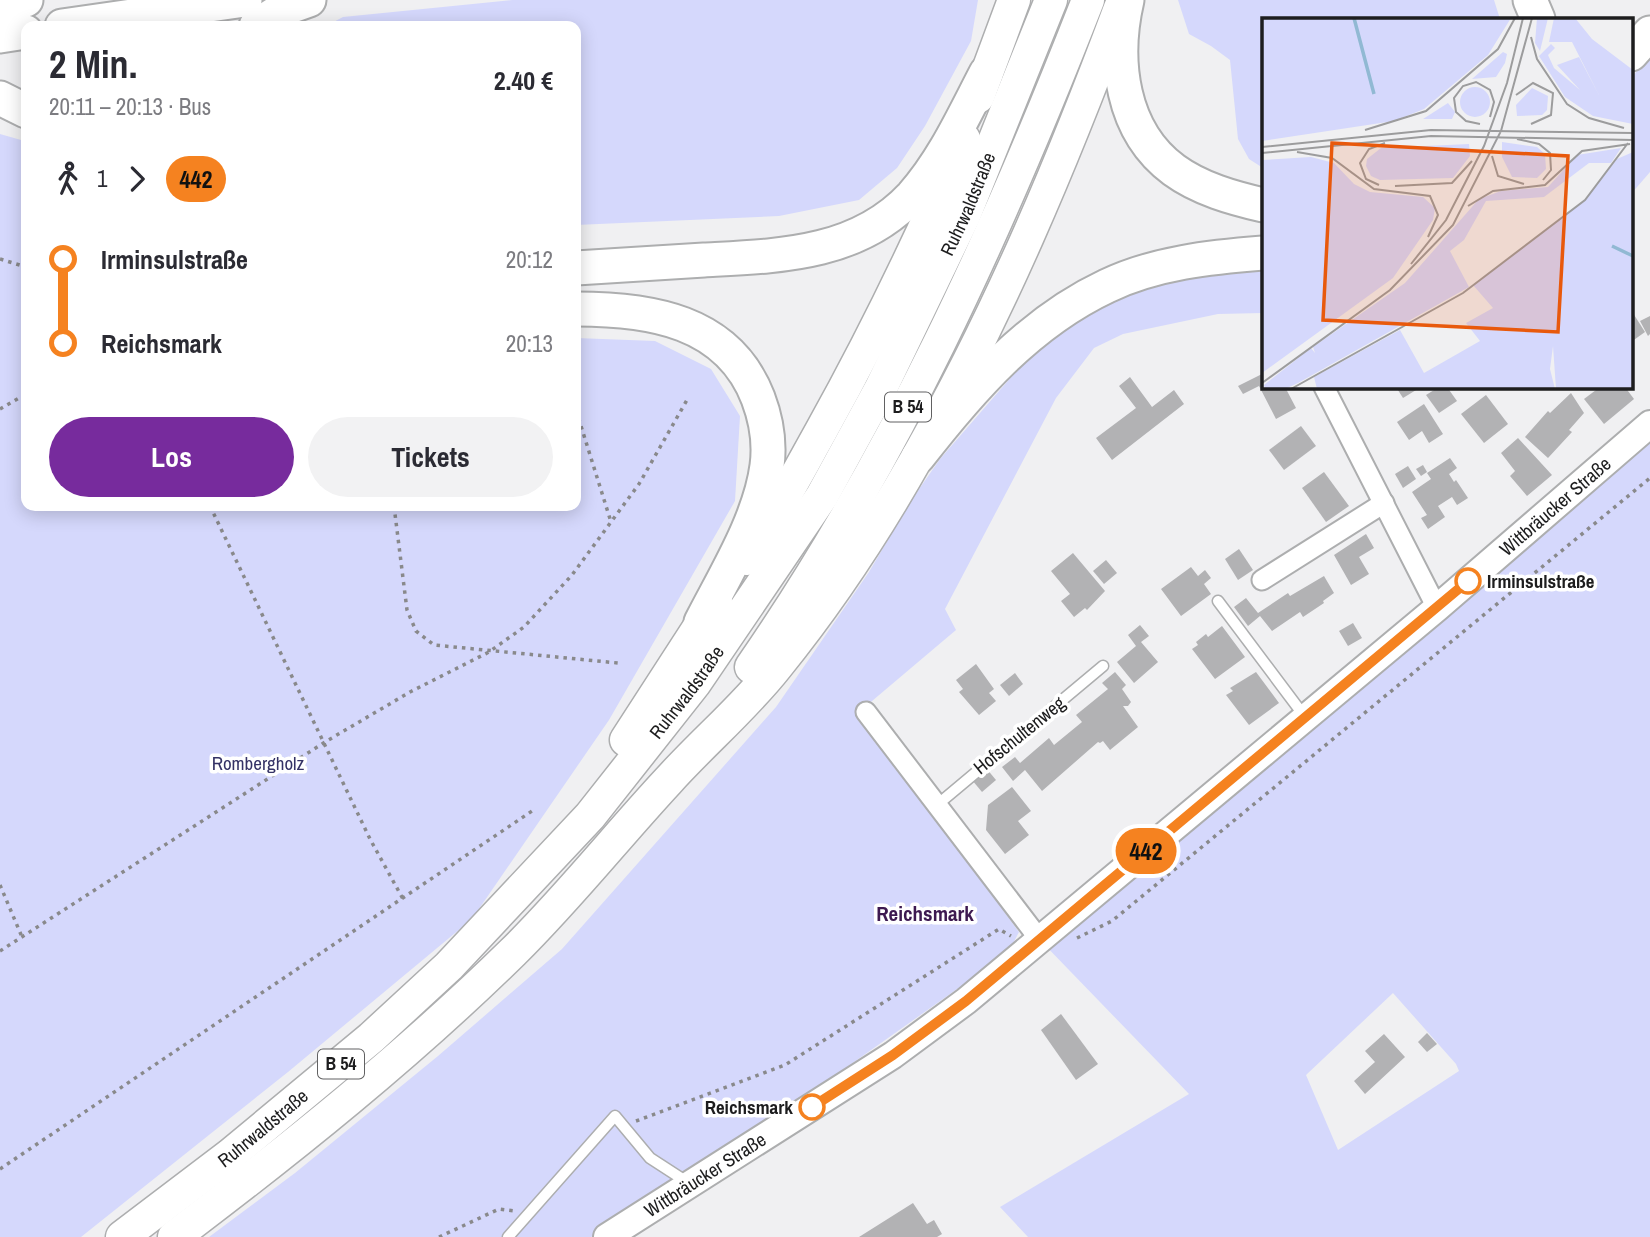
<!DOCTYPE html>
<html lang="de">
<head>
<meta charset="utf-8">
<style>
	:root { --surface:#fff; --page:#f2f2f3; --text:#2b2b33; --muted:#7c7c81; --accent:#772b9d }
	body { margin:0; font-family:"Archivo Narrow",sans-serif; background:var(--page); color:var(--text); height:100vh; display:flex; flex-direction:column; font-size:26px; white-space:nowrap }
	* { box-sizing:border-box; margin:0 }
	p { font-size:23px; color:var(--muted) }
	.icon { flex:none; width:38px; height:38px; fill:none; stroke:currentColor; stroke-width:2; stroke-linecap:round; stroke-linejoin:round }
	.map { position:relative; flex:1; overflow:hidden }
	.details { position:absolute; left:21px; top:21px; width:560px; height:490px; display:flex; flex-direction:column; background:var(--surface); border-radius:14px; box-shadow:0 4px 18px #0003 }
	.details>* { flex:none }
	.badge { padding:0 14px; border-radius:23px; font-size:24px; line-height:46px }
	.map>.badge { position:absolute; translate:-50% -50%; box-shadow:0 0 0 4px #fff }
	.legs { display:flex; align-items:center; gap:10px; height:77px; padding:0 28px; font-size:23px }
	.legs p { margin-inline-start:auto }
	.head { display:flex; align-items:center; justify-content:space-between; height:119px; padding:0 28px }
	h1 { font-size:38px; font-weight:800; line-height:52px }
	.action { display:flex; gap:14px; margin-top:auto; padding:14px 28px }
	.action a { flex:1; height:80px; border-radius:42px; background:var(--accent); color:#fff; font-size:28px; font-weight:800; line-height:80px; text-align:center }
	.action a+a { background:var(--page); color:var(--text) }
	ul { padding:0 28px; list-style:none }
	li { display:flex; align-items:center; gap:24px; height:84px; font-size:26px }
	li i { display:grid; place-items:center; width:10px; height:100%; margin:0 9px; background:currentColor }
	li i::after { content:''; width:18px; height:18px; margin:-9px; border:5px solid; border-radius:50%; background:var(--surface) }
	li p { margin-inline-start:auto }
	li:first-child i { background:linear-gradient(#0000 50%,currentColor 0) }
	li:last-child i { background:linear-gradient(currentColor 50%,#0000 0) }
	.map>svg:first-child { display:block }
</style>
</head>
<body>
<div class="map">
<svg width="1650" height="1237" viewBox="0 0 1650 1237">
	<rect width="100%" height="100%" fill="#f0f0f2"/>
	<!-- green -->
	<g fill="#d5d8fc" fill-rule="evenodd">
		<path d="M512 0H978L971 41 925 126 897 168 859 200 779 216 576 225V26H326L343 17Z"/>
		<path d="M1178 0H1494L1500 19H1263V168L1249 159 1238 139 1230 60 1211 46 1189 34Z"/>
		<path d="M1650 53V172L1631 194V79Z"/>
		<path d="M0 134 21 140 26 146V506H576V338L655 341 711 369 740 416 735 501 609 720 472 919 288 1072 81 1237H0Z"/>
		<path d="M1263 270V313L1218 314 1123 334 1094 348 1056 398 945 609 956 630 859 712 1019 932 1008 953 734 1147 591 1237H209L295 1173 438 1056 562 949 776 707 869 572 910 502 940 459 1046 337 1099 305 1153 283 1199 275Z"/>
		<path d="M1650 424V1237H1028L1000 1207 1189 1094 1040 940ZM1393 993 1456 1064 1459 1071 1338 1150 1306 1075Z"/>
	</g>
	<!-- building -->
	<g fill="#b2b2b4">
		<path d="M1631 310 1645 332 1631 342Z"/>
		<path d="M1650 316V334L1648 336 1640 321Z"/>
		<path d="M1262 374 1263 387H1285L1296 408 1276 419 1259 386 1243 394 1238 386Z"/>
		<path d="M1130 377 1152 407 1174 390 1184 404 1112 460 1096 438 1136 408 1119 386Z"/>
		<path d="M1396 387H1421L1403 398Z"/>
		<path d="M1439 387H1447L1457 401 1439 413 1426 395Z"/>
		<path d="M1600 387H1625L1634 399 1604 424 1584 399Z"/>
		<path d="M1571 393 1584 413 1569 430 1572 432 1548 458 1525 437 1548 411 1550 413Z"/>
		<path d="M1486 395 1508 424 1484 443 1461 414Z"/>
		<path d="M1424 404 1443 434 1429 443 1422 431 1409 440 1397 422Z"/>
		<path d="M1301 426 1316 446 1284 470 1269 450Z"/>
		<path d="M1518 438 1552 475 1527 496 1510 476 1515 471 1501 453Z"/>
		<path d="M1450 458 1457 468 1449 474 1454 482 1456 480 1468 498 1457 505 1452 497 1438 506 1445 517 1428 529 1421 518 1427 515 1412 492 1431 479 1427 473Z"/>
		<path d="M1423 465 1427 472 1421 476 1416 469Z"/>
		<path d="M1408 466 1416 479 1403 488 1395 474Z"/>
		<path d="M1324 472 1349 506 1326 522 1302 488Z"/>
		<path d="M1366 534 1374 548 1359 557 1369 574 1351 585 1334 555Z"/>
		<path d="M1239 549 1253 570 1238 580 1225 559Z"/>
		<path d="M1073 553 1105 591 1087 610 1085 608 1074 617 1061 601 1070 594 1051 571Z"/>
		<path d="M1106 560 1117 573 1104 584 1093 571Z"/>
		<path d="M1191 567 1198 576 1205 570 1211 578 1204 584 1211 594 1181 616 1161 589Z"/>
		<path d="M1324 576 1334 593 1323 601 1324 603 1303 617 1300 612 1272 631 1260 616 1248 626 1234 607 1246 598 1258 613 1288 593 1290 596Z"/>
		<path d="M1353 623 1362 638 1348 646 1339 631Z"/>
		<path d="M1140 625 1149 636 1141 642 1158 662 1134 683 1117 662 1136 646 1128 635Z"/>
		<path d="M1222 626 1245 657 1215 679 1192 649 1198 645 1196 642 1206 634 1208 637Z"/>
		<path d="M976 664 994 689 989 693 996 701 979 715 959 692 963 689 956 680Z"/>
		<path d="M1115 672 1126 685 1122 689 1131 702 1128 706H1123L1138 727 1110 750 1103 741 1100 743 1098 742 1042 791 1025 770 1013 781 1002 767 1015 757 1020 763 1049 738 1054 745 1082 722 1076 715 1108 689 1102 683Z"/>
		<path d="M1256 672 1279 703 1249 725 1226 695 1233 691 1230 688Z"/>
		<path d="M1015 673 1023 684 1009 696 1000 685Z"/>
		<path d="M986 768 996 780 982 792 972 780Z"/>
		<path d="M1012 787 1031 811 1018 821 1029 835 1005 854 986 830 988 805Z"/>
		<path d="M1061 1014 1098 1064 1076 1080 1041 1030Z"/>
		<path d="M1427 1033 1437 1044 1427 1052 1418 1042Z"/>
		<path d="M1384 1034 1405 1057 1365 1094 1354 1081 1375 1062 1365 1051Z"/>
		<path d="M913 1203 927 1224 934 1220 942 1234 937 1237H859Z"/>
	</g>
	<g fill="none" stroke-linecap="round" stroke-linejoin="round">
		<!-- service casing -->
		<g stroke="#adaeaf" stroke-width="13">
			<g id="service">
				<path d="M1218 601 1305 717"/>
				<path d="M937 805 1103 666"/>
				<path d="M508 1237 615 1116 650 1158 687 1182"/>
			</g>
		</g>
		<!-- minor casing -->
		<g stroke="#adaeaf" stroke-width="23">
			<g id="minor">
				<path d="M1324 387 1437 608"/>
				<path d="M1262 580 1384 503"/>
				<path d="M866 712 1040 940"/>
			</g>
		</g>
		<!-- secondary casing -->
		<g stroke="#adaeaf" stroke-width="30">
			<g id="secondary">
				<path id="s1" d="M607 1237 893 1055 966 1001 1437 608 1650 424"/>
			</g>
		</g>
		<!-- trunk casing -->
		<g stroke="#adaeaf" stroke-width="35">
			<g id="trunk">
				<path d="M978 97 1014 0"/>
				<path d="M746 559C774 518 797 474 821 431 874 336 921 239 964 139"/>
				<path d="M751 667C894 461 997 233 1088 0"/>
				<path d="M626 740 716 601"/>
				<path id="s2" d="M122 1237 230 1155 371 1038 449 966 590 816 695 683 822 496 881 388 964 216 1051 0"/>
				<path d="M174 1237C292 1148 408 1055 513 952 568 898 616 837 668 781 703 742 744 708 777 666 828 603 878 527 918 456 999 314 1063 161 1120 8"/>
			</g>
		</g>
		<!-- motorway casing -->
		<g stroke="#adaeaf" stroke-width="37">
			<g id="motorway">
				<path d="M1127 0C1113 60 1121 131 1174 170 1200 189 1233 198 1263 205"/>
				<path d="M1530 0 1538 19"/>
				<path d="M0 4 26 0"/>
				<path d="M62 26 245 0"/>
				<path d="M256 26 281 10 309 0"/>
				<path d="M0 36 26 32"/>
				<path d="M1631 54 1650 33"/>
				<path d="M0 98 26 111"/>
				<path d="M576 268C618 265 661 263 704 260 778 256 857 255 912 196 944 160 964 115 986 73"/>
				<path d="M576 309C649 309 728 320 758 398 766 419 770 443 767 466 760 519 725 575 701 622"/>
				<path d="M918 457C970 390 1028 323 1107 286 1155 263 1211 257 1263 253"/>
			</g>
		</g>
		<!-- path -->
		<g stroke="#89898b" stroke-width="3.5" stroke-dasharray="3.5 5" stroke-linecap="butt">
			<path d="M0 259 26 267"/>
			<path d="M0 409 26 394"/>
			<path d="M576 410 611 522"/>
			<path d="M210 506 370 839 403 899"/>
			<path d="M394 506 407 610 416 631 434 645 618 663"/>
			<path d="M0 885 22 937"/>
			<path d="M1077 938 1112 921 1650 478"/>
			<path d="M0 951 325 742 410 692 489 652 524 627 572 575 639 484 687 400"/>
			<path d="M636 1121 785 1065 999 929 1011 936"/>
			<path d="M0 1169 535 809"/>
			<path d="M439 1237 499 1209 515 1211"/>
		</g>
		<!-- service -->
		<use href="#service" stroke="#fff" stroke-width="10"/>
		<!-- minor -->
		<use href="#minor" stroke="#fff" stroke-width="19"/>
		<!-- secondary -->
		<use href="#secondary" stroke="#fff" stroke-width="26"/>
		<!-- trunk -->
		<use href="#trunk" stroke="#fff" stroke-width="32"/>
		<!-- motorway -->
		<use href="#motorway" stroke="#fff" stroke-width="33"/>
	</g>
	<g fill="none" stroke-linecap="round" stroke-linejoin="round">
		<!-- line-1 casing -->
		<g stroke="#fff" stroke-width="16">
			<path id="line-1" d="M812 1107 893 1055 966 1001 1468 581"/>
		</g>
		<!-- line-1 -->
		<use href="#line-1" stroke="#f58220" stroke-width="10"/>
	</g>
	<!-- markers -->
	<g fill="#fff" stroke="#f58220" stroke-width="3.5">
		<circle cx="1468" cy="581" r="12"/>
		<circle cx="812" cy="1107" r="12"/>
	</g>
	<g text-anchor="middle" stroke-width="7" stroke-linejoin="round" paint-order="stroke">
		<!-- shield labels -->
		<g fill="#fff" stroke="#616162" stroke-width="2">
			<rect x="885" y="392.5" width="46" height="29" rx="5"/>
			<rect x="318" y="1049.5" width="46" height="29" rx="5"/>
		</g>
		<g font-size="18" font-weight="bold" fill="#1d1d1e">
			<text x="908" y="413">B 54</text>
			<text x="341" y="1070">B 54</text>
		</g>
		<!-- street labels -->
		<g font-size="19" fill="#1d1d1e" stroke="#fff">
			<text dy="7" stroke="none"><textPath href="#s2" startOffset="1353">Ruhrwaldstraße</textPath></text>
			<text dy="7" stroke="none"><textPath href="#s1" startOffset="1199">Wittbräucker Straße</textPath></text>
			<text dy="7" stroke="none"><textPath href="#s2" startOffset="788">Ruhrwaldstraße</textPath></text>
			<text transform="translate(1019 735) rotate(-39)" y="7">Hofschultenweg</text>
			<text dy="7" stroke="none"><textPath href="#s2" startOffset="178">Ruhrwaldstraße</textPath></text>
			<text dy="7" stroke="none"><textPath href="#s1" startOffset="116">Wittbräucker Straße</textPath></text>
		</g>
		<!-- stop labels -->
		<g font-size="19" font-weight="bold" fill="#1d1d1e" stroke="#fff" text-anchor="start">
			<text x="1487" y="588">Irminsulstraße</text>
			<text x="793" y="1114" text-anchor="end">Reichsmark</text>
		</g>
		<!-- park labels -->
		<g font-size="19" fill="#343265" stroke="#fff">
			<text x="258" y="770">Rombergholz</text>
		</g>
		<!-- neighbourhood labels -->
		<g font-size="21" font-weight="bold" fill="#3d1950" stroke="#fff">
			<text x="925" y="921">Reichsmark</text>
		</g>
	</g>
	<!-- overview -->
	<g transform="translate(1262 18)">
		<rect width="371" height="371" fill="#f0f0f2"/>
		<path d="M0 0H249L226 37 162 91 132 103 0 123ZM275 0H286L278 33 273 25ZM292 0H313L330 21 371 52V106L331 98 303 79 277 38 289 26 293 30 286 37 292 50 318 72 295 47 317 39 338 79 310 24H287ZM241 34 245 36 243 45 234 59 210 61ZM198 84a15 15 0 1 1 30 0a15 15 0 1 1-30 0ZM270 70 286 78 285 92 280 97 255 98 254 87ZM186 85 193 94 190 101H161ZM240 124 275 129 283 136 284 151 275 160 250 159 240 139ZM207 126 208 138 191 160 118 162 109 158 104 148 105 141 119 130ZM359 130 349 145H327L282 179 224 183 202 222 188 233 207 269 36 365 23 371H3L2 367 49 330 53 335 51 329 143 265 217 181 239 173 286 169 315 137ZM371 134V371H294L291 328 288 351 293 371H55L52 359 138 312 162 355 218 323 204 305 231 290 211 267 323 182 355 141ZM49 139 72 145 92 166 108 174 161 179 173 190 171 202 131 260 0 355V142Z" fill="#d5d8fc"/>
		<path fill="none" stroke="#91b9d3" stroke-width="3.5" d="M92 0 112 76M350 228 371 238"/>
		<path fill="none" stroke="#9c9c9d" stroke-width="2" d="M269 19 275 41 305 86 327 100 362 110M254 77 271 65 291 75 289 97 269 106M218 106 204 103 194 94 192 80 201 68 214 64 228 72 232 84 228 99M103 112 164 93 236 31 253 0M255 121 277 126 288 135 289 152 281 162M0 129 169 112 371 115M35 134 70 140 112 171 168 178 176 197 166 219M0 135 169 118 371 122M230 138 236 158 262 166M117 167 104 161 98 145 107 131 123 125M133 168 190 165 210 143M206 188 231 173 283 167 320 133 368 126M149 246 184 202 222 128 245 65 261 0M0 365 128 272 191 207 239 113 270 0M29 371 201 275 323 182 366 125"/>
		<path fill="#e8590c" fill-opacity="0.15" stroke="#e8590c" stroke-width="3.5" d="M70 125 306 138 296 314 61 302Z"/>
		<rect width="371" height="371" fill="none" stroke="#1d1d1e" stroke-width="3.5"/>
	</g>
</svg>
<b class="badge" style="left:1146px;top:851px;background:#f58220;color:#111">442</b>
<section class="details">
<div class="head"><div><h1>2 Min.</h1><p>20:11 – 20:13 · Bus</p></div><b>2.40 €</b></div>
<div class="legs"><svg class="icon" aria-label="walk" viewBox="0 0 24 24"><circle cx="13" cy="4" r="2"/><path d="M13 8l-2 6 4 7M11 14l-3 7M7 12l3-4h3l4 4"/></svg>1<svg class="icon" aria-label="forward" viewBox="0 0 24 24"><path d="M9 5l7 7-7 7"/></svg><b class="badge" style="background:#f58220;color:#111">442</b></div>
<ul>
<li><i style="color:#f58220"></i><b>Irminsulstraße</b><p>20:12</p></li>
<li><i style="color:#f58220"></i><b>Reichsmark</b><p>20:13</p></li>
</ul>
<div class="action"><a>Los</a><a>Tickets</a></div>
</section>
</div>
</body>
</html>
